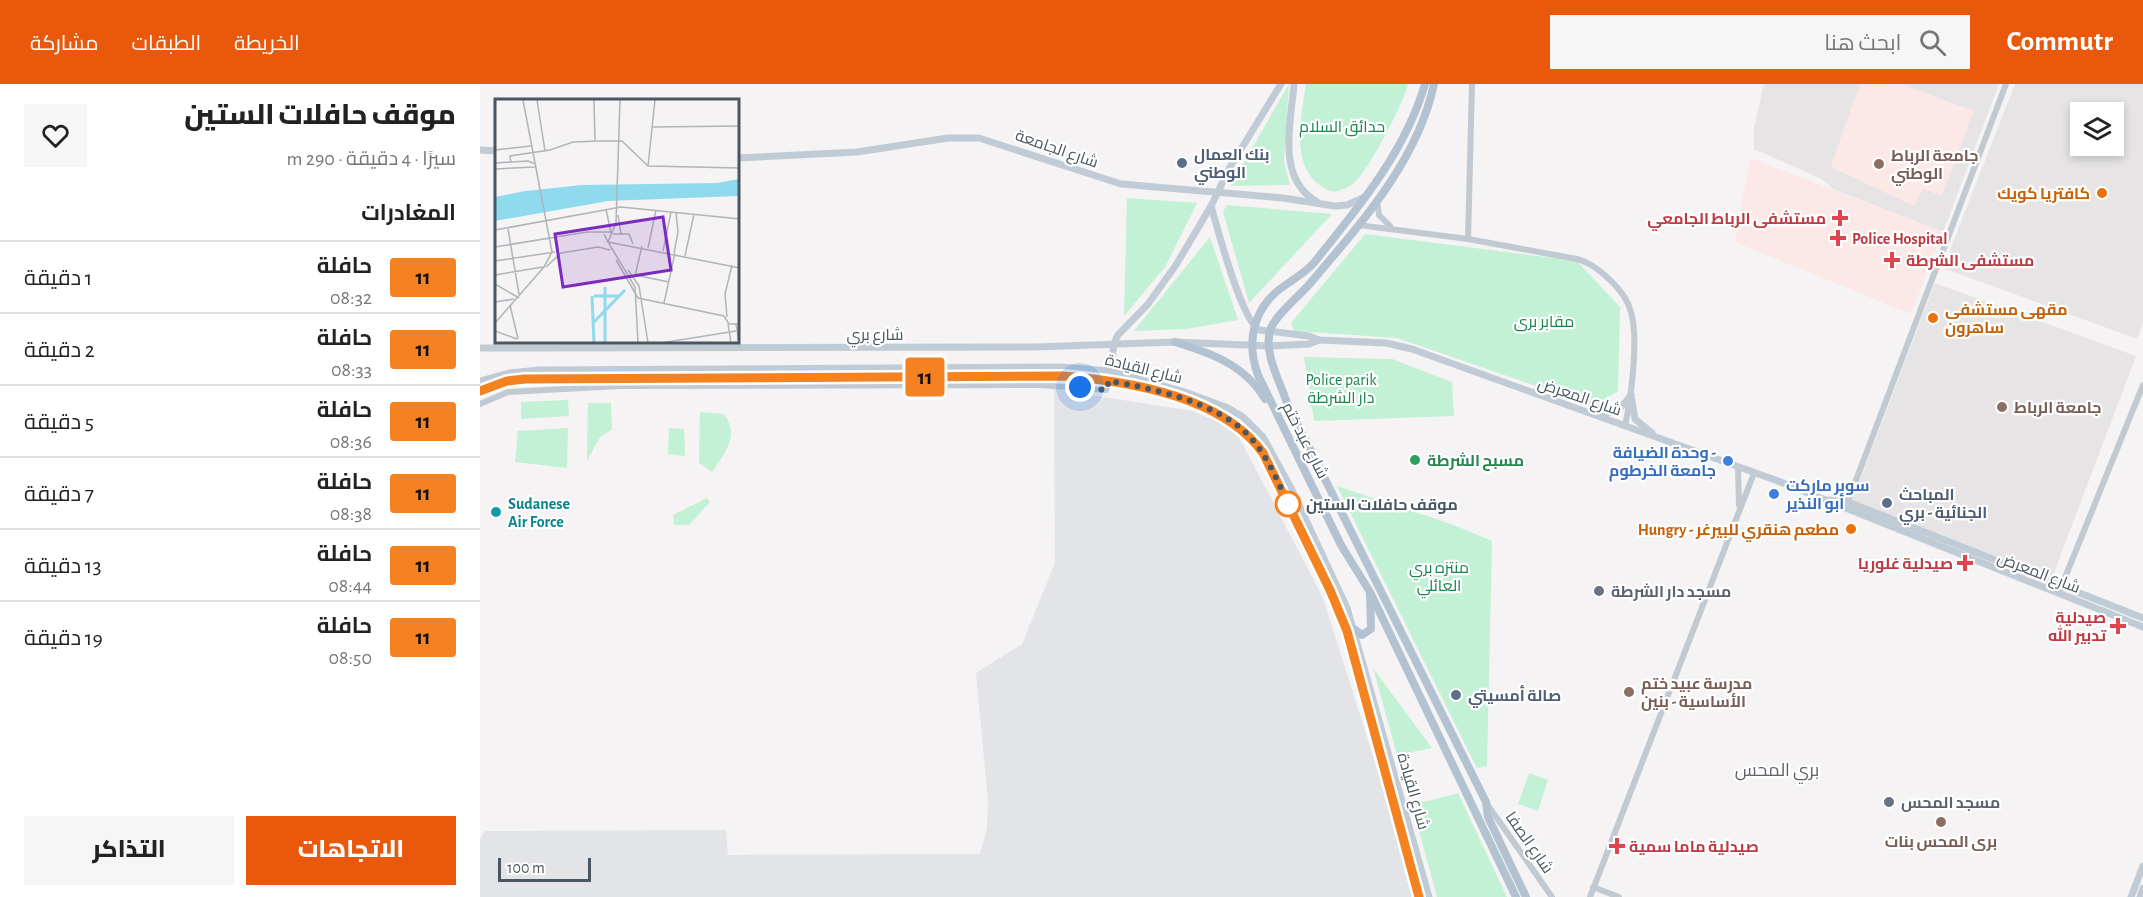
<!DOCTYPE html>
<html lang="ar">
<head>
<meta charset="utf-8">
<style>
	:root { --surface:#fff; --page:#f6f6f6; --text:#222; --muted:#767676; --line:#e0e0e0; --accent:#ea580c }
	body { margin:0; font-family:"Alegreya Sans",Cairo,sans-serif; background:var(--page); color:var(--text); direction:rtl; height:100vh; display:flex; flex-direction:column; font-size:22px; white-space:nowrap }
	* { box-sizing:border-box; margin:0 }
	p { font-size:20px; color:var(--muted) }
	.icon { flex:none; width:33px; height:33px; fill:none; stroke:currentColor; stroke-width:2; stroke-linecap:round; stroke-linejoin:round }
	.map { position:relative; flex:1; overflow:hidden; direction:ltr }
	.panel { display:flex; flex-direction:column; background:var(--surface); width:480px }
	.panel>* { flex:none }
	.badge { padding:0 12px; border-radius:4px; font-size:21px; line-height:39px }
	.buttons { position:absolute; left:1590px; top:18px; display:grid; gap:12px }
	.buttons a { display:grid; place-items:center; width:54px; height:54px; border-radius:0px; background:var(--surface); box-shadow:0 3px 9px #0003; font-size:30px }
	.scale { position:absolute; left:18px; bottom:15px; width:93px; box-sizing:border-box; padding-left:6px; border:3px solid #4a5661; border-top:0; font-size:16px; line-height:21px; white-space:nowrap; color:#4a5661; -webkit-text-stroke:4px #fff; paint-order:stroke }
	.you { position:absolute; width:30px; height:30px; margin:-15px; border:4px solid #fff; border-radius:50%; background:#1a73e8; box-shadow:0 0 0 9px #1a73e833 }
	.map>.badge { position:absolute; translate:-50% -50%; box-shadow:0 0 0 3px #fff }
	h2 { padding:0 24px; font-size:22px; line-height:54px }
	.round { display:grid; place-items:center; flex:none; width:63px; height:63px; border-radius:0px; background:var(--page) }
	.head { display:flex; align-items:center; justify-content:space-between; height:102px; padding:0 24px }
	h1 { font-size:28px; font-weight:800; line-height:45px }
	.button { display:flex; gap:12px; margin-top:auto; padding:12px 24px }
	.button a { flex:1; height:69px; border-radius:0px; background:var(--accent); color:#fff; font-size:24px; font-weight:800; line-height:69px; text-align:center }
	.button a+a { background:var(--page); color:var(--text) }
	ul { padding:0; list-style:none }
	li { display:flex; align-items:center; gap:18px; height:72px; padding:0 24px; border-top:2px solid var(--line) }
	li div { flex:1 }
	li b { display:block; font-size:22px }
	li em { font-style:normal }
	li .badge { min-width:66px; font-weight:700; text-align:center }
	header { display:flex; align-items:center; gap:36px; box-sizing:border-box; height:84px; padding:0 30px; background:var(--accent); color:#fff }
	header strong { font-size:28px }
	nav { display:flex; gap:33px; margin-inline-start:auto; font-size:21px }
	.search { width:420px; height:54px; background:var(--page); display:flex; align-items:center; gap:15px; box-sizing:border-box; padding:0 21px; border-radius:0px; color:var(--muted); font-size:22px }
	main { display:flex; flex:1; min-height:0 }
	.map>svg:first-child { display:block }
</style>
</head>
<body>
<header>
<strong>Commutr</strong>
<div class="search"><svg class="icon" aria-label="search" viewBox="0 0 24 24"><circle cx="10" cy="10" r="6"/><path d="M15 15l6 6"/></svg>ابحث هنا</div>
<nav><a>الخريطة</a><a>الطبقات</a><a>مشاركة</a></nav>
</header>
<main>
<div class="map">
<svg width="1663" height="813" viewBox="0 0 1663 813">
	<rect width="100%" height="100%" fill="#f5f3f3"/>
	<!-- education -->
	<g fill="#e6e4e5" fill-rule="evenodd">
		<path d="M1284 0H1519L1463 148 1353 105 1342 95 1274 65V44Z"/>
		<path d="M1535 0H1663V239L1657 255 1463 184ZM1634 28V62H1600V28Z"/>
		<path d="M1455 199 1656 272 1572 494 1372 417Z"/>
	</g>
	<!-- medical -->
	<g fill="#fce8e6">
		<path d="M1380 0H1421L1494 27 1462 112 1443 105 1434 122 1353 84 1351 81Z"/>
		<path d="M1270 74 1463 148 1431 230 1255 158Z"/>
	</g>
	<!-- airport -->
	<path fill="#e2e4e7" d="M574 305 712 327 737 337 758 351 843 514 905 710 932 813H0V755L5 747 246 746 248 771 500 770 507 744 508 717 496 589 542 560 575 479Z"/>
	<!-- green -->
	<g fill="#c3f1d5">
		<path d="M809 0 804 77 810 101 750 102Z"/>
		<path d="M826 0H928C925 17 888 87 875 98 869 104 861 106 854 108 807 93 821 36 826 0Z"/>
		<path d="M647 114 717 119 685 183 644 232Z"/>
		<path d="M747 121 852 130 769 219 743 128Z"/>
		<path d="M885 150 1097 177 1140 223 1138 307 1114 322 917 254 814 247 811 239Z"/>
		<path d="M730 153 758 236 706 245 654 247Z"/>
		<path d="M824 273 912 275 972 298 974 332 834 337Z"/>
		<path d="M88 316 89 332 41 335V318Z"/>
		<path d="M108 319H131L132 346 120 353 107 377Z"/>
		<path d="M220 328 244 330C260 351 245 369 232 388L219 379Z"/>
		<path d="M88 344 87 384 35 378 38 347Z"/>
		<path d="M189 344 204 345 205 372 188 370Z"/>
		<path d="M857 402 971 440 1012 457 1007 682 997 684Z"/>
		<path d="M227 414 230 418 209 441H194L193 431Z"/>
		<path d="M893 584 952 664 917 671Z"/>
		<path d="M1049 689 1068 696 1058 727 1038 720Z"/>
		<path d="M978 709 1027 813H957L932 721Z"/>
	</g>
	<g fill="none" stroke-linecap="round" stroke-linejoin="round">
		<!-- tertiary -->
		<g stroke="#c1cad2" stroke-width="6">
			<path d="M897 116 899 131 910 142"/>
			<path d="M878 141 988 155 1097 175C1117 180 1146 207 1151 228 1159 256 1151 314 1145 342"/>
			<path d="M988 155 992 0"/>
			<path d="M0 320 28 308 141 302 559 301 626 306 629 297"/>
			<path d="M1258 384 1259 421"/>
			<path d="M1367 420 1526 0"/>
			<path d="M1580 506 1663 301"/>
			<path d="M1007 720 1072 813"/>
			<path d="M1113 803 1139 813"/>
			<path d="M1110 813 1274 389"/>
		</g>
		<!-- secondary -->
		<g stroke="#c1cbd6" stroke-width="7">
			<path d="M814 0C811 38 796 94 836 117"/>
			<path d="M0 66 16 67"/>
			<path d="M258 74 377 68 468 54H499L641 100 803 114 855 122 867 121 885 113"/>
			<path d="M731 122C738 146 761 235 779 246L829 252 839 256 906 259 932 265 1298 397 1663 543"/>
			<path d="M0 264 555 263 695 258 789 262 829 260 839 256"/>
			<path d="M630 291 634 259 638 251 668 220 696 181 731 122 750 83 801 0"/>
			<path d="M0 297 30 289 59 286 581 283 630 287 705 308 748 324 763 333 783 353 811 404 867 524 949 813"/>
			<path d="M0 307 27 297 45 295 583 292C649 297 741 312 783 369L857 522 867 547 939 813"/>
			<path d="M1151 311 1155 335 1172 349"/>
			<path d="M1116 330C1133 330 1142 325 1151 311"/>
			<path d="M1349 416 1368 418 1663 534"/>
			<path d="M1651 813 1663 782"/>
			<path d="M1660 813 1663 804"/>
		</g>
		<!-- primary -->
		<g stroke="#b3c2d1" stroke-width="8">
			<path d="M945 0C925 69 877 125 833 180 824 189 817 193 807 200 774 221 765 256 778 291L861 461 890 508 1036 813"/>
			<path d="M954 0C938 76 882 138 833 196 822 210 797 229 791 244 782 266 800 298 807 319L1006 718 1008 733 1046 813"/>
			<path d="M695 258C731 269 765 281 785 315"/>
			<path d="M874 545 882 551 891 545 890 509"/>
		</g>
	</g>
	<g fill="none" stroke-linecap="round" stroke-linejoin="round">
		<!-- line casing -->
		<g stroke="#fff" stroke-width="14">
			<path id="line" d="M0 307 27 297 45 295 583 292C649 297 742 312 783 369L850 506 867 547 939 813"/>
		</g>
		<!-- line -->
		<use href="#line" stroke="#f58220" stroke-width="9"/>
		<!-- walk -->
		<path stroke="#4a5661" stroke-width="6" stroke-dasharray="0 10.8" d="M600 303 626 306 629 297C672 304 739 319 770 353 787 371 799 400 808 420"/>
	</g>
	<!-- markers -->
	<g fill="#5c6f8a" stroke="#fff" stroke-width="2">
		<circle cx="702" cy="79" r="6"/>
		<circle cx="1407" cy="419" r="6"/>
		<circle cx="976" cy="611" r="6"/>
	</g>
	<g fill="#8d6e63" stroke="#fff" stroke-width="2">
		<circle cx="1399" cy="80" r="6"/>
		<circle cx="1522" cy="323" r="6"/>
		<circle cx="1149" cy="608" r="6"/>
		<circle cx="1461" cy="738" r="6"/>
	</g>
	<g fill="#e8710a" stroke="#fff" stroke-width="2">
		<circle cx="1622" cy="109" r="6"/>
		<circle cx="1453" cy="234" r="6"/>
		<circle cx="1371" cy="445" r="6"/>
	</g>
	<g fill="#e0444e" stroke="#fff" stroke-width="2">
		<path d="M1357 125h6v6h6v6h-6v6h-6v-6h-6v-6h6z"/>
		<path d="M1355 145h6v6h6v6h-6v6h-6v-6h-6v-6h6z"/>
		<path d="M1409 167h6v6h6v6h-6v6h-6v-6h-6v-6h6z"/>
		<path d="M1482 470h6v6h6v6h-6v6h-6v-6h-6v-6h6z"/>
		<path d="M1635 533h6v6h6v6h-6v6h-6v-6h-6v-6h6z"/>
		<path d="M1134 753h6v6h6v6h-6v6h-6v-6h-6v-6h6z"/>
	</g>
	<circle fill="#2e9e5b" stroke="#fff" stroke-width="2" cx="935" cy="376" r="6"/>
	<g fill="#3f7fe0" stroke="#fff" stroke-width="2">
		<circle cx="1248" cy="377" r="6"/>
		<circle cx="1294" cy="410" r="6"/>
	</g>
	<circle fill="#fff" stroke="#f58220" stroke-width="3" cx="808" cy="420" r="12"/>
	<circle fill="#0f9aa8" stroke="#fff" stroke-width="2" cx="16" cy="428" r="6"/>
	<g fill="#6b7280" stroke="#fff" stroke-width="2">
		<circle cx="1119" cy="507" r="6"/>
		<circle cx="1409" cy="718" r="6"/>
	</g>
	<g text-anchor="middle" stroke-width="4.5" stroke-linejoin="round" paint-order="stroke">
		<!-- park labels -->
		<g font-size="16" fill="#17864f" stroke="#fff">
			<text x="862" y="48">حدائق السلام</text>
			<text x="1064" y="243">مقابر برى</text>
			<text x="861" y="301">Police parik<tspan x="861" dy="18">دار الشرطة</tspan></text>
			<text x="959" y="489">منتزه بري<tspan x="959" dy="18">العائلي</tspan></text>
		</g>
		<!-- street labels -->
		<g font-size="16" fill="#4a5661" stroke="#fff">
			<text transform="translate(577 64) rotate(19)" y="6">شارع الجامعة</text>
			<text x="395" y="256">شارع بري</text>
			<text transform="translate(664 284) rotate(14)" y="6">شارع القيادة</text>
			<text transform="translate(1100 312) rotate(19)" y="6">شارع المعرض</text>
			<text transform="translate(826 356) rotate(63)" y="6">شارع عبد ختم</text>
			<text transform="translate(1559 488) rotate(21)" y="6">شارع المعرض</text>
			<text transform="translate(934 707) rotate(74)" y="6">شارع القيادة</text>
			<text transform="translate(1050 758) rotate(55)" y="6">شارع الصفا</text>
		</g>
		<!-- service labels -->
		<g font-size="16" font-weight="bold" fill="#4e5e75" stroke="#fff" text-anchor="start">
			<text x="714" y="76">بنك العمال<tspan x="714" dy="18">الوطني</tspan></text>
			<text x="1419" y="416">المباحث<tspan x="1419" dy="18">الجنائية - بري</tspan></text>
			<text x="988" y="617">صالة أمسيتي</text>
		</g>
		<!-- education labels -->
		<g font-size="16" font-weight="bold" fill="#785e54" stroke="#fff" text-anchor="start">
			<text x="1411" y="77">جامعة الرباط<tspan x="1411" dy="18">الوطني</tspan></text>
			<text x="1534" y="329">جامعة الرباط</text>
			<text x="1161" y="605">مدرسة عبيد ختم<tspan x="1161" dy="18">الأساسية - بنين</tspan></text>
			<text x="1461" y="763" text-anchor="middle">برى المحس بنات</text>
		</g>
		<!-- food labels -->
		<g font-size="16" font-weight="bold" fill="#c56008" stroke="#fff" text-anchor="end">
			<text x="1610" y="115">كافتريا كويك</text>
			<text x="1465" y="231" text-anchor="start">مقهى مستشفى<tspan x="1465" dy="18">ساهرون</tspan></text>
			<text x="1359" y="451">Hungry - مطعم هنقري للبيرغر</text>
		</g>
		<!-- health labels -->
		<g font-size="16" font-weight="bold" fill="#be3a42" stroke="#fff" text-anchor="end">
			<text x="1346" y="140">مستشفى الرباط الجامعي</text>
			<text x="1372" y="160" text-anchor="start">Police Hospital</text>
			<text x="1426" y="182" text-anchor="start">مستشفى الشرطة</text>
			<text x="1473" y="485">صيدلية غلوريا</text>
			<text x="1626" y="539">صيدلية<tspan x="1626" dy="18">تدبير الله</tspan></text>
			<text x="1149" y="768" text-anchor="start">صيدلية ماما سمية</text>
		</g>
		<!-- shop labels -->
		<g font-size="16" font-weight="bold" fill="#366cbe" stroke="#fff" text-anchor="end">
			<text x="1236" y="374">وحدة الضيافة -<tspan x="1236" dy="18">جامعة الخرطوم</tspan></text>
			<text x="1306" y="407" text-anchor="start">سوبر ماركت<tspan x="1306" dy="18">أبو النذير</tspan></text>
		</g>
		<!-- leisure labels -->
		<g font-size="16" font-weight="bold" fill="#27864d" stroke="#fff" text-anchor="start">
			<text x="947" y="382">مسبح الشرطة</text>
		</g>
		<!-- culture labels -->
		<g font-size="16" font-weight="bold" fill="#0d838f" stroke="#fff" text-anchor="start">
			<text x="28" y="425">Sudanese<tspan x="28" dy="18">Air Force</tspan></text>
		</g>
		<!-- stop labels -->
		<g font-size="16" font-weight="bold" fill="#4a5661" stroke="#fff" text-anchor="start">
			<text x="826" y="426">موقف حافلات الستين</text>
		</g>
		<!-- worship labels -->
		<g font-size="16" font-weight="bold" fill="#5b616d" stroke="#fff" text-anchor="start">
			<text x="1131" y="513">مسجد دار الشرطة</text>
			<text x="1421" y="724">مسجد المحس</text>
		</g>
		<!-- neighbourhood labels -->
		<g font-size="18" fill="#5f6368" stroke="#fff">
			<text x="1297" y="692">بري المحس</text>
		</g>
	</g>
	<!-- overview -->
	<g transform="translate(15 15)">
		<rect width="244" height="244" fill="#f5f3f3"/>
		<path d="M244 80V97L113 102 0 122V98L30 92 87 86 222 84Z" fill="#90daee"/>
		<path fill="none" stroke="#90daee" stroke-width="3" d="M110 188V244M97 197 99 244M99 197H125M99 223 130 191"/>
		<path fill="none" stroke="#b1b4b9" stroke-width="1.5" d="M42 1 50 52M99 1 100 42M125 1 121 124 113 143 140 188 143 244M157 28 245 27M103 42H127L153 67 245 69M0 51 36 47M0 64 33 62 41 65M16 64 15 57 55 51 78 43 104 42M153 67 160 1M0 70 40 68M111 110 116 134M123 116 126 135M13 130 24 195M0 131 126 108 245 120M109 135 113 143 245 169M118 135H134L138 145M0 148 92 133H118M153 149 161 111M168 152 176 113M179 154 183 133 181 113M190 157 199 115M121 161 143 199 229 217 234 225H245M0 162 60 153M51 168 66 154 103 148 115 151M133 171 144 187 153 244M0 176 48 168M140 176 174 183M140 177 147 147M0 185 24 199M0 203 19 200M169 204 180 154M15 206 23 240M232 218 230 195 237 166M0 224 49 168 57 153 28 1M233 225 236 244M241 225 244 244M0 232 22 240M166 244 241 232"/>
		<path fill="#7b2cbf" fill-opacity="0.15" stroke="#7b2cbf" stroke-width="3" d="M168 118 176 171 68 188 60 135Z"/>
		<rect width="244" height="244" fill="none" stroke="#4a5661" stroke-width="3"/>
	</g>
</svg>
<div class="buttons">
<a><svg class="icon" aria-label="layers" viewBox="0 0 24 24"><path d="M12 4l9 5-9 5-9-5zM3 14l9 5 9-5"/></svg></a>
</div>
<div class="scale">100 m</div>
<div class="you" style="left:600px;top:303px"></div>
<b class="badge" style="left:445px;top:293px;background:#f58220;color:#111">11</b>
</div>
<section class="panel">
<div class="head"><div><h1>موقف حافلات الستين</h1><p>سيرًا · 4 دقيقة · 290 m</p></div><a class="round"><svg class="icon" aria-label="heart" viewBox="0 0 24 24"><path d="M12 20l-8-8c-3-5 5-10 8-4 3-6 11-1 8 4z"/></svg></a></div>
<h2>المغادرات</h2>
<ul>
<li><span class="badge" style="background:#f58220;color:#111">11</span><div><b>حافلة</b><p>08:32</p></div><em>1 دقيقة</em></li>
<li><span class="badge" style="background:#f58220;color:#111">11</span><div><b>حافلة</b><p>08:33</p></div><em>2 دقيقة</em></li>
<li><span class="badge" style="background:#f58220;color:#111">11</span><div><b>حافلة</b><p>08:36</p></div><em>5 دقيقة</em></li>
<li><span class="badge" style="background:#f58220;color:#111">11</span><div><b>حافلة</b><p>08:38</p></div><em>7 دقيقة</em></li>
<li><span class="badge" style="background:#f58220;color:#111">11</span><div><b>حافلة</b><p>08:44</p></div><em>13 دقيقة</em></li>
<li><span class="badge" style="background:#f58220;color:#111">11</span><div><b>حافلة</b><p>08:50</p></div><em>19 دقيقة</em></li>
</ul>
<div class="button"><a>الاتجاهات</a><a>التذاكر</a></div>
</section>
</main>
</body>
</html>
